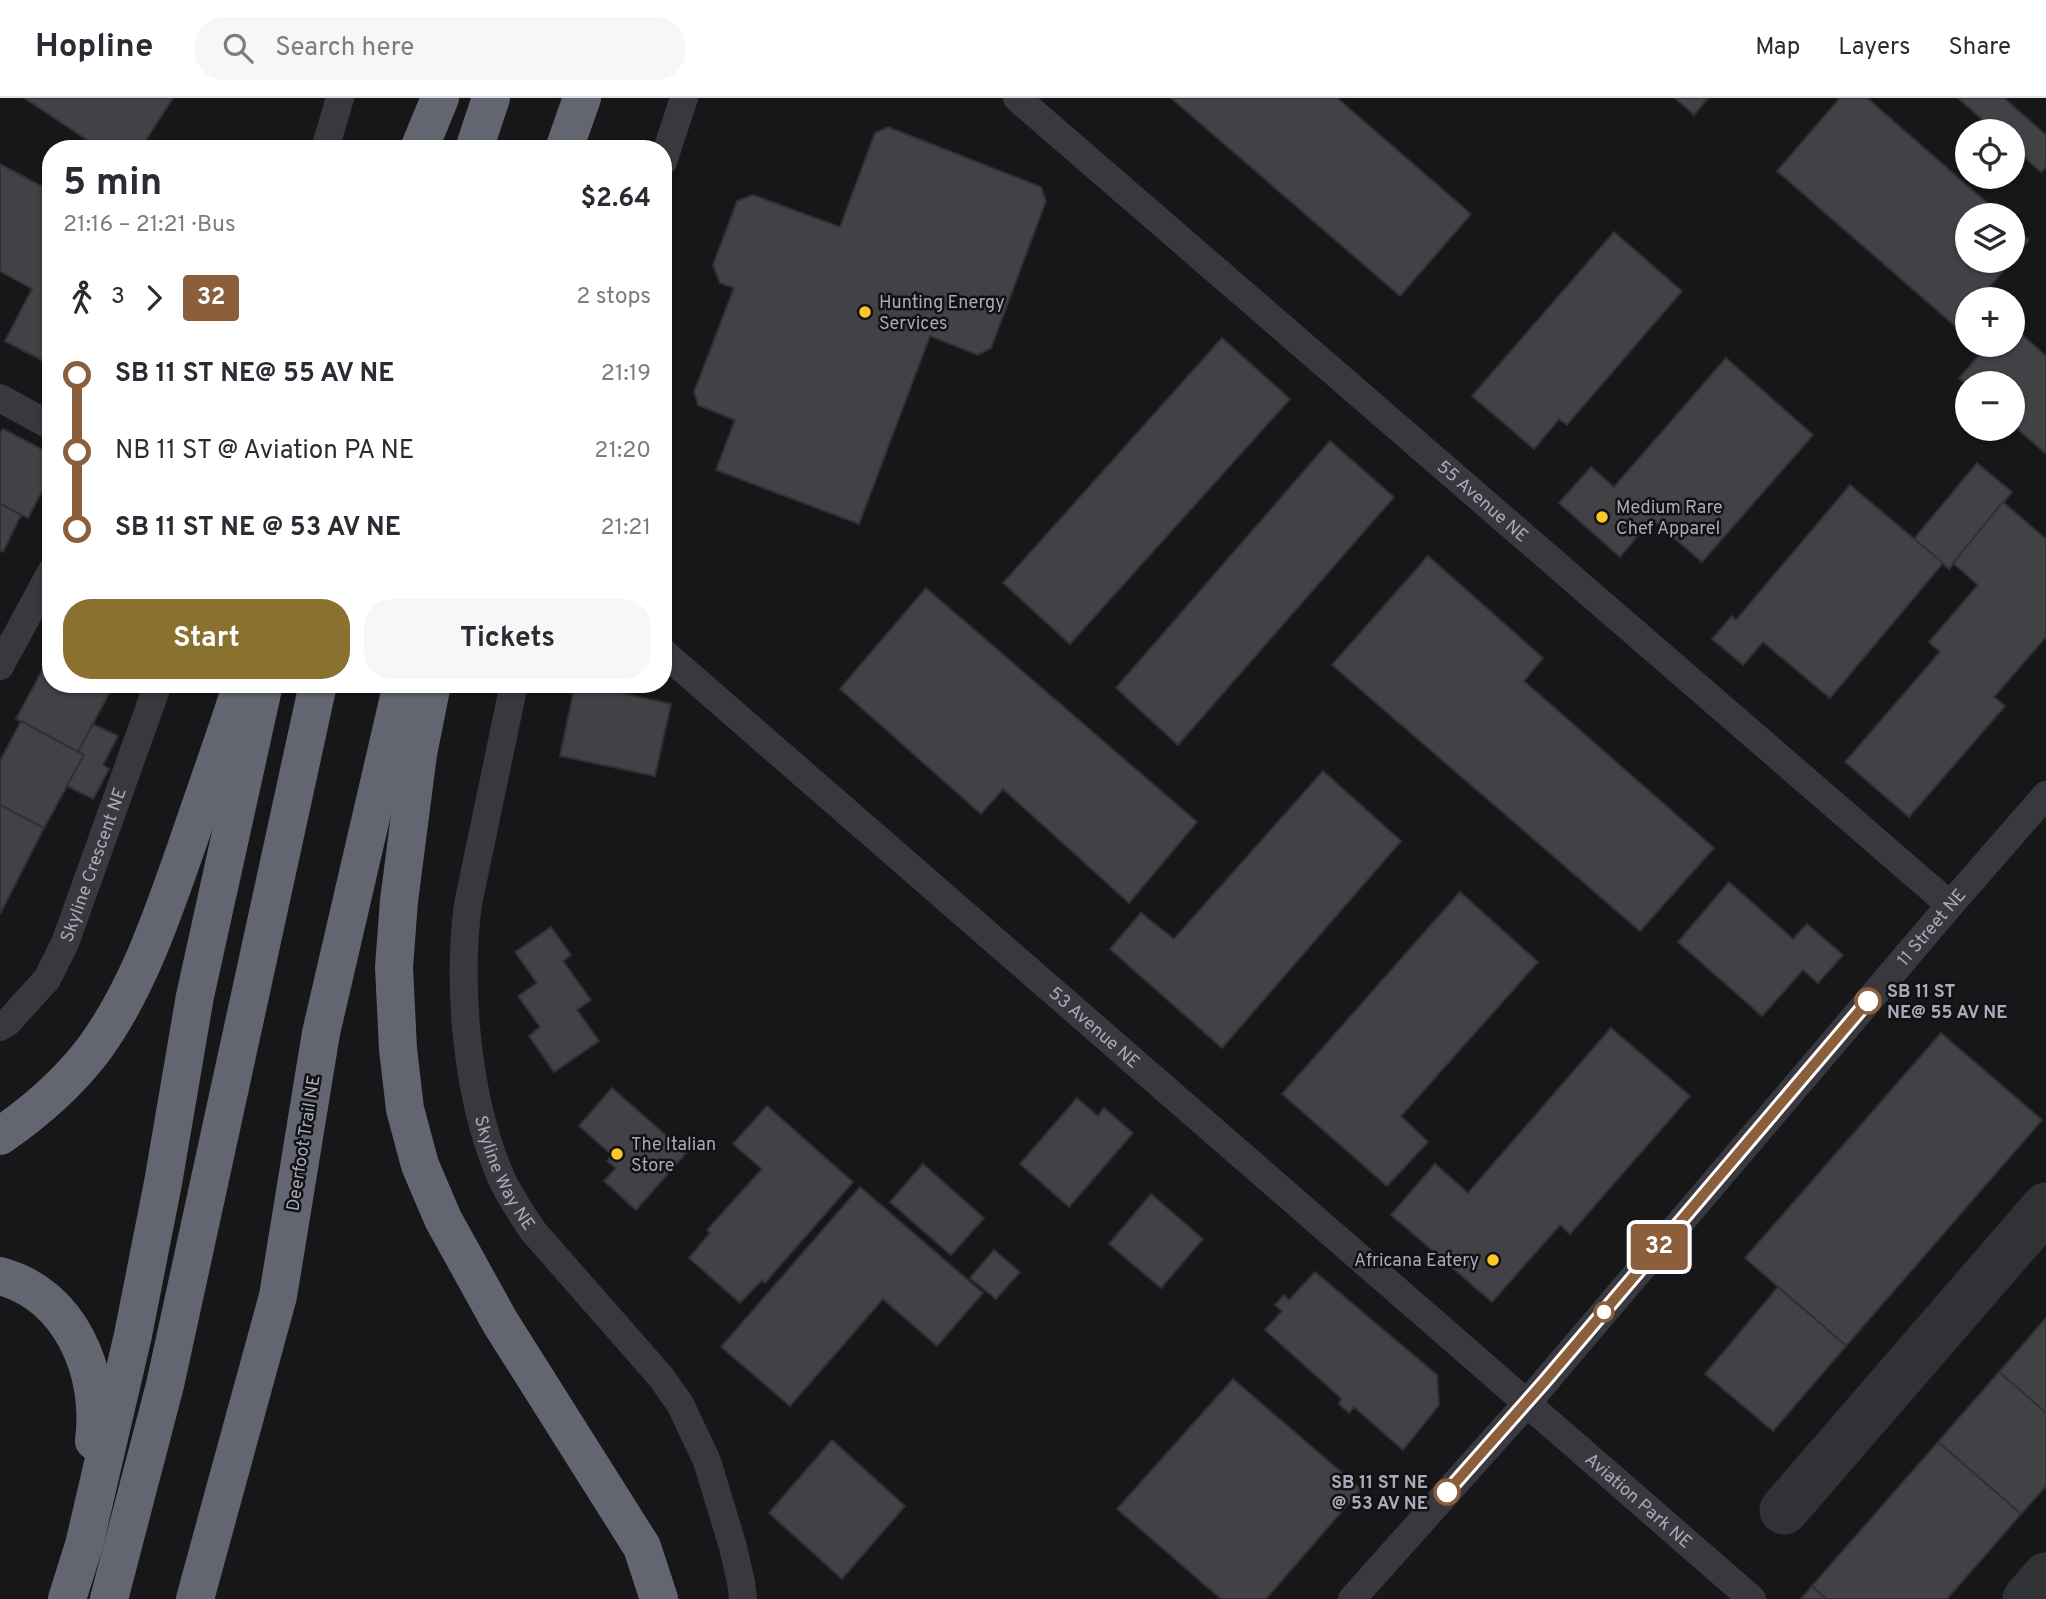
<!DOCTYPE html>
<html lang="en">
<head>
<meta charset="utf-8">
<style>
	:root { --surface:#fff; --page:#f7f7f7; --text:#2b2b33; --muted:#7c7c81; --line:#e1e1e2; --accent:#8a712f }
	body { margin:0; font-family:Overpass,sans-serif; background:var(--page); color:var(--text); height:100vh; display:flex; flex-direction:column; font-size:26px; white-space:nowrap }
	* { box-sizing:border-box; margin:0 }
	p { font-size:23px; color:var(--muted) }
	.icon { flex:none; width:38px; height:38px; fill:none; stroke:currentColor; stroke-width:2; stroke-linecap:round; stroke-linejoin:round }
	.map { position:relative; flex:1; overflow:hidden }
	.sheet { position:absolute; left:42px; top:42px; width:630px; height:553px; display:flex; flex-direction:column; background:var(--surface); border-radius:28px; box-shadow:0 2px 5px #0004 }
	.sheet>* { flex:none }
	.badge { padding:0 14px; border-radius:5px; font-size:24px; line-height:46px }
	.buttons { position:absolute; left:1955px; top:21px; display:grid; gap:14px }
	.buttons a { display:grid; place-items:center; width:70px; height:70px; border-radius:50%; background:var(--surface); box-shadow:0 2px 5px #0004; font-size:35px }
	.map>.badge { position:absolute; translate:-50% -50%; box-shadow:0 0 0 4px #fff }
	.legs { display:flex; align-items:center; gap:10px; height:77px; padding:0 21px; font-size:23px }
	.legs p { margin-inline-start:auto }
	.headline { display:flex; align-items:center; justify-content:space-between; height:119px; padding:0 21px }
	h1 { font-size:38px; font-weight:700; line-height:52px }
	.primary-button { display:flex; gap:14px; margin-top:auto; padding:14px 21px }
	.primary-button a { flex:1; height:80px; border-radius:28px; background:var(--accent); color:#fff; font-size:28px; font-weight:700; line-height:80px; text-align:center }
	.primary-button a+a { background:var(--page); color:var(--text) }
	ul { padding:0 21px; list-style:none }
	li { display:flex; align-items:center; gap:24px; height:77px; font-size:26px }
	li i { display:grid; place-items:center; width:10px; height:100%; margin:0 9px; background:currentColor }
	li i::after { content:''; width:18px; height:18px; margin:-9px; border:5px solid; border-radius:50%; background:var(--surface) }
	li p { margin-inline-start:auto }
	li:first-child i { background:linear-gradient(#0000 50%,currentColor 0) }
	li:last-child i { background:linear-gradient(currentColor 50%,#0000 0) }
	header { display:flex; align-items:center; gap:42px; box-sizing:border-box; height:98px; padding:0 35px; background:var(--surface); border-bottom:2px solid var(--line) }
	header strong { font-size:33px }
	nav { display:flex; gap:38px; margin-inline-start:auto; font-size:24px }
	.search { width:490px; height:63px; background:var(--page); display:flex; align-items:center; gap:18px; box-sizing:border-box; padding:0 24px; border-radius:28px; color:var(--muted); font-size:26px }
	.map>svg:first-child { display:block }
</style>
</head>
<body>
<header>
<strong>Hopline</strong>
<div class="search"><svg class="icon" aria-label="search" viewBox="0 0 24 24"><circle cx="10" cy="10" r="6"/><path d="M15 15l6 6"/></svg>Search here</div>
<nav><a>Map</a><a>Layers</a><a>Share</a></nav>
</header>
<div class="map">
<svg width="2046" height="1501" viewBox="0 0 2046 1501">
	<rect width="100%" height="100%" fill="#171719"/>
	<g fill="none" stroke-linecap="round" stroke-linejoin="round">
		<!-- taxiway -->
		<g stroke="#303236" stroke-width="49">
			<path d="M1784 1412 2046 1109"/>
			<path d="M2027 1501 2046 1479"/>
		</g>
	</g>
	<!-- building -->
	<g fill="#414146" stroke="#313135" stroke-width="2">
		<path d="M24 0H173L140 51H101Z"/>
		<path d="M1171 0H1337L1471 116 1400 198Z"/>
		<path d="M1675 0H1708L1694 17Z"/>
		<path d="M1840 0H1867L2001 117H1967V163H2012L1979 201H1967V215L1955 228 1777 73Z"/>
		<path d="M1958 0H2004L2046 37V69L2041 74 2012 48V33H1995Z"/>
		<path d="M888 29 1041 89 1046 103 991 250 978 257 930 238 859 426 716 372 735 322 698 307 694 294 734 190 720 185 713 167 737 103 753 97 840 129 875 35Z"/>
		<path d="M0 66 51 93V267L5 243 32 191 0 173Z"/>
		<path d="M2012 128 2029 142 2012 162Z"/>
		<path d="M1614 134 1682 193 1567 327 1559 321 1534 351 1472 298Z"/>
		<path d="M2012 228 2046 258V356L2012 326V285L1967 286 1959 280 1988 247H2012Z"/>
		<path d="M1222 240 1290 301 1070 546 1003 485Z"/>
		<path d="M1726 260 1813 337 1702 464 1652 421 1620 459 1559 405 1591 369 1614 389Z"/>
		<path d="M3 331 51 356V376L28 420 0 406V336Z"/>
		<path d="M1330 343 1394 399 1178 647 1116 590Z"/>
		<path d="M1977 365 2012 394 1949 471 1914 441Z"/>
		<path d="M1850 387 1943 465 1830 600 1763 544 1743 567 1712 541 1732 518 1736 522Z"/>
		<path d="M2003 404 2046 441V539L1994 599 2005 608 1909 719 1845 664 1940 554 1929 544 1978 487 1953 465Z"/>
		<path d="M0 406 21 417 3 454 0 452Z"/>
		<path d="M1428 458 1543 560 1524 583 1714 750 1640 833 1332 567Z"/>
		<path d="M926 490 1197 724 1129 805 1003 691 981 716 840 591Z"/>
		<path d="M51 556V586H114L78 654 16 621Z"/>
		<path d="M575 586H618L617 594 671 606 655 678 560 658Z"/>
		<path d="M21 623 84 657 44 730 0 707V663Z"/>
		<path d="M93 626 118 638 103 667 109 671 93 701 67 688 84 657 78 654Z"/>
		<path d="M1323 673 1401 743 1222 950 1110 851 1141 815 1174 841Z"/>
		<path d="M0 707 44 730 0 816Z"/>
		<path d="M1729 784 1793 841 1807 826 1843 857 1818 885 1803 872 1762 918 1678 844Z"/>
		<path d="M1460 794 1538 864 1401 1018 1428 1044 1387 1088 1282 996Z"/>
		<path d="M551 829 571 857 563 863 591 902 577 912 599 943 554 974 529 938 540 929 518 898 537 885 515 854Z"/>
		<path d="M1611 930 1690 998 1570 1136 1560 1127 1492 1204 1391 1117 1435 1066 1468 1095Z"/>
		<path d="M1941 935 2042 1022 1846 1248 1745 1160Z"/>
		<path d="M612 990 686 1055 636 1112 604 1083 616 1070 607 1063 612 1057 579 1028Z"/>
		<path d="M1077 1000 1098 1018 1104 1010 1133 1035 1069 1109 1020 1066Z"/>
		<path d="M767 1008 853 1084 765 1185 762 1182 740 1205 689 1160 710 1135 707 1132 762 1071 733 1046Z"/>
		<path d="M923 1066 984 1120 951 1157 890 1104Z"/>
		<path d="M860 1089 983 1195 937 1248 883 1201 790 1308 721 1249Z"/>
		<path d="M1151 1096 1203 1141 1161 1190 1109 1146Z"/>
		<path d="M994 1152 1020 1174 996 1201 970 1180Z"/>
		<path d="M1315 1174 1437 1277 1439 1307 1403 1352 1354 1309 1349 1315 1339 1306 1341 1300 1265 1232 1282 1213 1275 1207 1284 1197 1289 1202Z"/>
		<path d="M1778 1189 1846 1248 1773 1333 1705 1276Z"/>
		<path d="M2046 1220V1315L1999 1274Z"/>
		<path d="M1999 1274 2046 1315V1388L2021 1416 1938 1344Z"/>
		<path d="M1233 1281 1361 1391 1266 1501H1221L1117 1411Z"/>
		<path d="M832 1342 905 1408 842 1481 769 1415Z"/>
		<path d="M1938 1344 2021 1416 1947 1501H1826L1812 1488Z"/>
		<path d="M1812 1488 1826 1501H1801Z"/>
	</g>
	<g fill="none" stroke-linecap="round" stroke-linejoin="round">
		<!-- minor -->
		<g stroke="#38383e" stroke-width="28">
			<path id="s1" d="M1017 0 1950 807"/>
			<path d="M325 51 340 0"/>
			<path d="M663 64 684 0"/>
			<path d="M0 300 51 328"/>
			<path id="s2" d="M663 554 1752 1501"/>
			<path d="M0 568 51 474"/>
			<path id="s3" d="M514 586 468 806C457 890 467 999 500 1077 509 1098 521 1115 533 1133L661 1279 680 1306 707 1363 733 1449 741 1484 743 1501"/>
			<path id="s4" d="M0 929 7 925 47 881 65 845 158 586"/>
			<path id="s5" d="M1352 1501 1527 1305 1950 807 2046 697"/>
		</g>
		<!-- highway -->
		<g stroke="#636670" stroke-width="38">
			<path d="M419 51 440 0"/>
			<path d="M474 51 491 0"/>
			<path d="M564 51 582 0"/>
			<path d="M432 586 418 656 399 803 394 869 398 951 405 1011 420 1067 443 1121 500 1224 642 1449 659 1501"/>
			<path d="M0 1038C35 1014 68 985 94 951 137 892 161 821 185 753 204 697 224 642 242 586"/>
			<path d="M0 1178C71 1197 103 1275 94 1343"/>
			<path d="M67 1501 84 1447 133 1237 163 1085 195 898 264 586"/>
			<path d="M109 1501 165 1287 318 586"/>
			<path d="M195 1501 278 1198 321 935 402 586"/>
		</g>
	</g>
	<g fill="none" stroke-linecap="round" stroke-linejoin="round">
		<!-- line-1 casing -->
		<g stroke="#fff" stroke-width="16">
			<path id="line-1" d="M1447 1394 1545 1283 1868 903"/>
		</g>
		<!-- line-1 -->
		<use href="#line-1" stroke="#8b5e3c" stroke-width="10"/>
	</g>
	<!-- markers -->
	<g fill="#fec62a" stroke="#121214" stroke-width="2.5">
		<circle cx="865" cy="214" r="7"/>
		<circle cx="1602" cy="419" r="7"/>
		<circle cx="617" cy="1056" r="7"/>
		<circle cx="1493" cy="1162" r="7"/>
	</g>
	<g fill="#fff" stroke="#8b5e3c" stroke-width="3.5">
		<circle cx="1868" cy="903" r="12"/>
		<circle cx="1604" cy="1214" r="9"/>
		<circle cx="1447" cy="1394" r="12"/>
	</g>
	<g text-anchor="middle" stroke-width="5" stroke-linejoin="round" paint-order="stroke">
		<!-- poi labels -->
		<g font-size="18" fill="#a8acba" stroke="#121214" text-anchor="start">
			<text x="879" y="210">Hunting Energy<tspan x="879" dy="21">Services</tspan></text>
			<text x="1616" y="415">Medium Rare<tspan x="1616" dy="21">Chef Apparel</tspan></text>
			<text x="631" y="1052">The Italian<tspan x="631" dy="21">Store</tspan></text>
			<text x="1479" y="1168" text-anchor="end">Africana Eatery</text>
		</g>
		<!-- street labels -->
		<g font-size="18" fill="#a8acba" stroke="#121214">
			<text dy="6" stroke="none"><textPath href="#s1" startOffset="616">55 Avenue NE</textPath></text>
			<text dy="6" stroke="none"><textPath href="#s4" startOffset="191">Skyline Crescent NE</textPath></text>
			<text dy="6" stroke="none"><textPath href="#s5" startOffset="887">11 Street NE</textPath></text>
			<text dy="6" stroke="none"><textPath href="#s2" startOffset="572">53 Avenue NE</textPath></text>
			<text transform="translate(303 1045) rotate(-81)" y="6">Deerfoot Trail NE</text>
			<text dy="6" stroke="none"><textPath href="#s3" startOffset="500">Skyline Way NE</textPath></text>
			<text dy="6" stroke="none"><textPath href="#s2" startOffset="1293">Aviation Park NE</textPath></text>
		</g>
		<!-- stop labels -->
		<g font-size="18" font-weight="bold" fill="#a8acba" stroke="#121214" text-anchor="start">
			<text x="1887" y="899">SB 11 ST<tspan x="1887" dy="21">NE@ 55 AV NE</tspan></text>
			<text x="1428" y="1390" text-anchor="end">SB 11 ST NE<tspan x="1428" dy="21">@ 53 AV NE</tspan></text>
		</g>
	</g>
</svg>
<div class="buttons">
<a><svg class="icon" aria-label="locate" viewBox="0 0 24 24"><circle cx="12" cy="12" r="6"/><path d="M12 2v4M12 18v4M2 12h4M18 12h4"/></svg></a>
<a><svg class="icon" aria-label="layers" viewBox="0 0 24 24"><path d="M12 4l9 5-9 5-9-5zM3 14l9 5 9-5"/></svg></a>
<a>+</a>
<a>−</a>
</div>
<b class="badge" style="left:1659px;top:1149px;background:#8b5e3c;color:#fff">32</b>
<section class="sheet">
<div class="headline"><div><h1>5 min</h1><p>21:16 – 21:21 · Bus</p></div><b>$2.64</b></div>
<div class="legs"><svg class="icon" aria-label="walk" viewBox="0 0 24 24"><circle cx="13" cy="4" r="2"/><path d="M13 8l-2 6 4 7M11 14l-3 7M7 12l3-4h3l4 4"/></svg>3<svg class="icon" aria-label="forward" viewBox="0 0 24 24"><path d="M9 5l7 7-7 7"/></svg><b class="badge" style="background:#8b5e3c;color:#fff">32</b><p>2 stops</p></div>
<ul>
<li><i style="color:#8b5e3c"></i><b>SB 11 ST NE@ 55 AV NE</b><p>21:19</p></li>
<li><i style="color:#8b5e3c"></i><span>NB 11 ST @ Aviation PA NE</span><p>21:20</p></li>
<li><i style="color:#8b5e3c"></i><b>SB 11 ST NE @ 53 AV NE</b><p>21:21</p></li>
</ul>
<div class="primary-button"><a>Start</a><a>Tickets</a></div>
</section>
</div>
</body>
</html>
